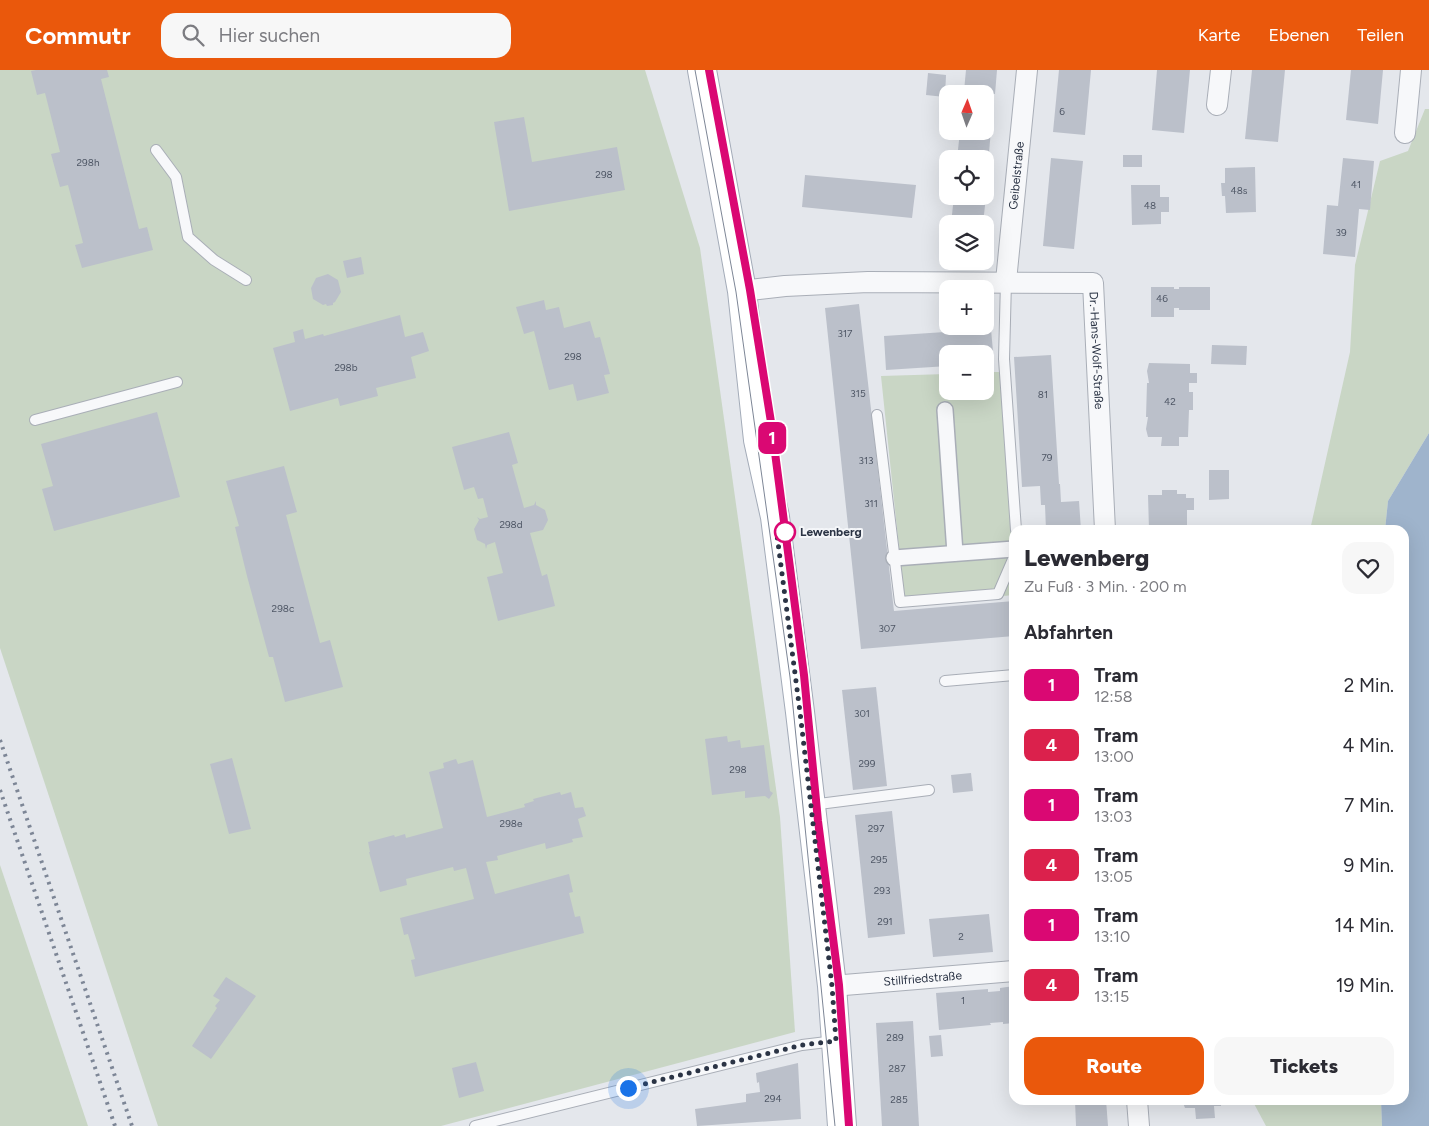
<!DOCTYPE html>
<html lang="de">
<head>
<meta charset="utf-8">
<style>
	:root { --surface:#fff; --page:#f7f7f7; --text:#2b2b33; --muted:#7c7c81; --accent:#ea580c }
	body { margin:0; font-family:Figtree,sans-serif; background:var(--page); color:var(--text); height:100vh; display:flex; flex-direction:column; font-size:19px; white-space:nowrap }
	* { box-sizing:border-box; margin:0 }
	p { font-size:16px; color:var(--muted) }
	.icon { flex:none; width:28px; height:28px; fill:none; stroke:currentColor; stroke-width:2; stroke-linecap:round; stroke-linejoin:round }
	.map { position:relative; flex:1; overflow:hidden }
	.drawer { position:absolute; left:1009px; top:455px; width:400px; height:580px; display:flex; flex-direction:column; background:var(--surface); border-radius:15px; box-shadow:0 5px 20px #0002 }
	.drawer>* { flex:none }
	.badge { padding:0 10px; border-radius:8px; font-size:18px; line-height:32px }
	.needle { width:32px; rotate:2deg }
	.fabs { position:absolute; left:939px; top:15px; display:grid; gap:10px }
	.fabs a { display:grid; place-items:center; width:55px; height:55px; border-radius:10px; background:var(--surface); box-shadow:0 5px 20px #0002; font-size:25px }
	.you { position:absolute; width:25px; height:25px; margin:-12px; border:4px solid #fff; border-radius:50%; background:#1a73e8; box-shadow:0 0 0 8px #1a73e833 }
	.map>.badge { position:absolute; translate:-50% -50%; box-shadow:0 0 0 2px #fff }
	h2 { padding:0 15px; font-size:19px; line-height:45px }
	.round { display:grid; place-items:center; flex:none; width:52px; height:52px; border-radius:15px; background:var(--page) }
	.head { display:flex; align-items:center; justify-content:space-between; height:85px; padding:0 15px }
	h1 { font-size:24px; font-weight:800; line-height:38px }
	.action { display:flex; gap:10px; margin-top:auto; padding:10px 15px }
	.action a { flex:1; height:58px; border-radius:15px; background:var(--accent); color:#fff; font-size:20px; font-weight:800; line-height:58px; text-align:center }
	.action a+a { background:var(--page); color:var(--text) }
	ul { padding:0; list-style:none }
	li { display:flex; align-items:center; gap:15px; height:60px; padding:0 15px }
	li div { flex:1 }
	li b { display:block; font-size:19px }
	li em { font-style:normal }
	li .badge { min-width:55px; font-weight:700; text-align:center }
	header { display:flex; align-items:center; gap:30px; box-sizing:border-box; height:70px; padding:0 25px; background:var(--accent); color:#fff }
	header strong { font-size:24px }
	nav { display:flex; gap:28px; margin-inline-start:auto; font-size:18px }
	.search { width:350px; height:45px; background:var(--page); display:flex; align-items:center; gap:12px; box-sizing:border-box; padding:0 18px; border-radius:15px; color:var(--muted); font-size:19px }
	.map>svg:first-child { display:block }
</style>
</head>
<body>
<header>
<strong>Commutr</strong>
<div class="search"><svg class="icon" aria-label="search" viewBox="0 0 24 24"><circle cx="10" cy="10" r="6"/><path d="M15 15l6 6"/></svg>Hier suchen</div>
<nav><a>Karte</a><a>Ebenen</a><a>Teilen</a></nav>
</header>
<div class="map">
<svg width="1429" height="1056" viewBox="0 0 1429 1056">
	<rect width="100%" height="100%" fill="#e4e7ec"/>
	<!-- green -->
	<g fill="#c9d6c5">
		<path d="M0 0H645L700 178 780 747 795 962 441 1056H158L0 578Z"/>
		<path d="M1425 39H1429V363L1388 431 1385 460H1310L1350 282 1355 195 1380 91 1408 81Z"/>
		<path d="M985 302H1005L1014 460V525L905 535 881 306 947 304 948 321H985Z"/>
		<path d="M0 795 88 1056H0Z"/>
		<path d="M1252 1030H1381L1382 1056H1266Z"/>
	</g>
	<!-- water -->
	<path fill="#9fb4cc" d="M1429 363V1056H1382L1381 1030H1404V460H1385L1388 431Z"/>
	<!-- building -->
	<g fill="#bbc0ca">
		<path d="M36 0H107L109 7 101 9 139 159 147 157 153 180 82 198 75 175 83 173 82 169 68 115 60 117 51 84 60 82 45 23 37 25 31 1Z"/>
		<path d="M966 0H997L995 24 964 21Z"/>
		<path d="M1059 0H1091L1085 65 1053 62Z"/>
		<path d="M1157 0H1190L1184 63 1152 60Z"/>
		<path d="M1252 0H1285L1278 72 1245 69Z"/>
		<path d="M1351 0H1383L1378 54 1346 50Z"/>
		<path d="M928 3 946 5 945 27 926 25Z"/>
		<path d="M524 47 532 92 617 77 625 120 509 141 494 52Z"/>
		<path d="M985 49H992L986 116H985V89H957L960 61H985Z"/>
		<rect x="1123" y="85" width="19" height="12"/>
		<path d="M1051 88 1083 91 1074 179 1043 176Z"/>
		<path d="M1343 88 1374 91 1370 140 1359 139 1355 187 1323 184 1327 135 1338 136Z"/>
		<path d="M1255 97 1256 142 1226 143 1225 126H1222L1221 113H1225V98Z"/>
		<path d="M805 105 916 115 912 148 802 137Z"/>
		<path d="M1131 115H1160V127H1169V142H1161V154L1132 155Z"/>
		<path d="M954 126H986L983 154H951Z"/>
		<path d="M361 187 364 204 347 208 343 191Z"/>
		<path d="M328 204 338 210 341 222 335 232 333 233V235L327 236 326 234 323 235 313 229 311 218 316 208Z"/>
		<path d="M1151 217H1174V219H1179V217H1210V240H1179V238H1174V247H1151Z"/>
		<path d="M544 230 546 240 559 237 564 258 590 251 595 268 600 267 610 304 604 305 609 323 577 331 573 314 549 320 534 261 524 264 516 237Z"/>
		<path d="M859 234 894 541 1014 531V566L861 579 825 238Z"/>
		<path d="M400 245 405 267 423 262 429 281 411 287 416 308 376 318 378 326 340 336 338 328 290 341 273 278 295 272 293 262 303 259 305 269 323 264 324 266Z"/>
		<path d="M991 259 994 293H985V284H948V296L886 300 884 266Z"/>
		<path d="M1212 275 1247 276 1246 295 1211 294Z"/>
		<path d="M1051 285 1059 414H1060L1061 432 1079 431 1081 460H1046L1045 435H1041L1040 416 1022 417 1014 287Z"/>
		<path d="M1149 293 1190 294V303H1197V313H1189V322H1193V340H1189L1188 367H1179V376H1161L1162 367H1148L1146 359 1148 347H1146L1147 313H1149L1147 301Z"/>
		<path d="M157 342 180 427 54 461 42 419 53 416 41 374Z"/>
		<path d="M509 362 518 393 512 395 524 438 534 435 536 431V435L545 440 548 450 543 460 530 463 542 506 547 504 555 536 498 551 487 507 503 503 495 472 487 475 486 479 485 474 477 470 474 459 479 450 477 447 480 449 488 447 483 428 478 429 474 417 464 420 452 377Z"/>
		<path d="M284 396 297 442 286 445 320 573 330 570 343 617 285 632 273 587H269L247 506 235 457 239 456 226 411Z"/>
		<path d="M1209 400H1229V429L1209 430Z"/>
		<path d="M1162 420H1177V424H1186V428H1194V440H1187V460H1149L1148 425H1162Z"/>
		<path d="M876 617 887 716 853 720 842 620Z"/>
		<path d="M727 666 728 672 740 670 741 678 764 675 770 721 773 723 769 729 765 726 745 728V721L712 725 705 669Z"/>
		<path d="M232 688 251 759 229 764 210 694Z"/>
		<path d="M456 689 458 694 473 690 487 747 525 737 524 734 534 731 533 729 560 722 561 725 571 722 575 738 583 737 586 746 578 749 583 767 572 769 573 772 546 779 545 773 497 786 498 790 486 792 495 824 569 804 573 822 569 823 575 847 580 846 584 863 415 907 411 890 415 889 408 864 404 865 400 848 474 829 466 798 454 801 453 797 406 809 407 815 380 822 369 782H370L368 772 394 765 395 767 405 764 406 768 443 758 429 702 444 698 443 693Z"/>
		<path d="M971 703 973 721 953 723 951 705Z"/>
		<path d="M892 741 905 864 868 868 855 745Z"/>
		<path d="M989 844 993 882 933 887 929 849Z"/>
		<path d="M226 907 256 926 211 989 192 976 217 938 215 936 220 930 213 926Z"/>
		<path d="M1014 916V953L1003 954V952L990 953 991 955 939 960 936 923 988 919V922L1000 921V918Z"/>
		<path d="M913 951 919 1056H882L876 953Z"/>
		<path d="M941 965 943 986 931 987 929 966Z"/>
		<path d="M476 992 484 1021 459 1028 452 998Z"/>
		<path d="M798 993 801 1049 697 1056 695 1039 746 1032V1024L760 1022 759 1012 757 1013 756 1003Z"/>
		<path d="M1075 1030H1106L1108 1056H1076Z"/>
		<path d="M1182 1030H1221V1036H1214L1215 1048 1196 1049 1195 1038H1185Z"/>
	</g>
	<g fill="none" stroke-linecap="round" stroke-linejoin="round">
		<!-- service casing -->
		<g stroke="#a9aeb7" stroke-width="12">
			<g id="service">
				<path d="M156 80 176 107 188 167 214 190 246 210"/>
				<path d="M1006 211 1004 289 1016 460"/>
				<path d="M877 345 900 532 998 524 1014 487"/>
				<path d="M35 350 177 312"/>
				<path d="M945 611 1014 605"/>
				<path d="M811 735 929 720"/>
				<path d="M475 1056 802 975 835 971"/>
			</g>
		</g>
		<!-- pedestrian casing -->
		<g stroke="#a9aeb7" stroke-width="18">
			<g id="pedestrian">
				<path d="M945 340 955 483"/>
				<path d="M894 488 1014 479"/>
			</g>
		</g>
		<!-- minor casing -->
		<g stroke="#a9aeb7" stroke-width="22">
			<g id="minor">
				<path d="M1217 35 1221 0"/>
				<path d="M1405 63 1411 0"/>
				<path id="s1" d="M1006 211 1027 0"/>
				<path id="s2" d="M742 221 785 216 868 212 1093 213 1105 460"/>
				<path id="s3" d="M832 916 1014 901"/>
				<path d="M1137 1030 1139 1056"/>
			</g>
		</g>
		<!-- primary casing -->
		<g stroke="#a3abb8" stroke-width="30">
			<path id="primary" d="M702 0 742 221 758 370 775 447 800 642 832 916 842 1056"/>
		</g>
		<!-- service -->
		<use href="#service" stroke="#f7f8fa" stroke-width="10"/>
		<!-- pedestrian -->
		<use href="#pedestrian" stroke="#f7f8fa" stroke-width="15"/>
		<!-- minor -->
		<use href="#minor" stroke="#f7f8fa" stroke-width="20"/>
		<!-- primary -->
		<use href="#primary" stroke="#fff" stroke-width="28"/>
		<!-- tram -->
		<g stroke="#7d8696" stroke-width="1">
			<path d="M695 0 736 222 790 607 835 1056"/>
			<path d="M709 0 750 220 771 352 804 605 818 751 839 915 849 1056"/>
		</g>
		<!-- rail -->
		<g stroke="#7d8696" stroke-width="4" stroke-dasharray="2.5 5" stroke-linecap="butt">
			<path d="M0 670 132 1056"/>
			<path d="M0 720 115 1056"/>
		</g>
	</g>
	<g fill="none" stroke-linecap="round" stroke-linejoin="round">
		<!-- line casing -->
		<g stroke="#fff" stroke-width="11">
			<path id="line" d="M709 0 750 220 771 352 804 605 818 751 839 915 849 1056"/>
		</g>
		<!-- line -->
		<use href="#line" stroke="#da0873" stroke-width="8"/>
		<!-- walk -->
		<path stroke="#2b3445" stroke-width="5" stroke-dasharray="0 9" d="M628 1018 802 975 836 971 832 916 800 642 777 465 785 462"/>
	</g>
	<!-- markers -->
	<circle fill="#fff" stroke="#da0873" stroke-width="2.5" cx="785" cy="462" r="10"/>
	<g text-anchor="middle" stroke-width="4" stroke-linejoin="round" paint-order="stroke">
		<!-- number labels -->
		<g font-size="10" fill="#4f5766">
			<text x="1062" y="45">6</text>
			<text x="88" y="96">298h</text>
			<text x="604" y="108">298</text>
			<text x="1356" y="118">41</text>
			<text x="1239" y="124">48s</text>
			<text x="1150" y="139">48</text>
			<text x="1341" y="166">39</text>
			<text x="1162" y="232">46</text>
			<text x="845" y="267">317</text>
			<text x="573" y="290">298</text>
			<text x="346" y="301">298b</text>
			<text x="858" y="327">315</text>
			<text x="1043" y="328">81</text>
			<text x="1170" y="335">42</text>
			<text x="1047" y="391">79</text>
			<text x="866" y="394">313</text>
			<text x="871" y="437">311</text>
			<text x="511" y="458">298d</text>
			<text x="283" y="542">298c</text>
			<text x="887" y="562">307</text>
			<text x="862" y="647">301</text>
			<text x="867" y="697">299</text>
			<text x="738" y="703">298</text>
			<text x="511" y="757">298e</text>
			<text x="876" y="762">297</text>
			<text x="879" y="793">295</text>
			<text x="882" y="824">293</text>
			<text x="885" y="855">291</text>
			<text x="961" y="870">2</text>
			<text x="963" y="934">1</text>
			<text x="895" y="971">289</text>
			<text x="897" y="1002">287</text>
			<text x="773" y="1032">294</text>
			<text x="899" y="1033">285</text>
		</g>
		<!-- street labels -->
		<g font-size="12" fill="#2b3445" stroke="#f4f6f9">
			<text dy="4" stroke="none"><textPath href="#s1" startOffset="106">Geibelstraße</textPath></text>
			<text dy="4" stroke="none"><textPath href="#s2" startOffset="419">Dr.-Hans-Wolf-Straße</textPath></text>
			<text dy="4" stroke="none"><textPath href="#s3" startOffset="91">Stillfriedstraße</textPath></text>
		</g>
		<!-- stop labels -->
		<g font-size="12" font-weight="bold" fill="#2b3445" stroke="#f4f6f9" text-anchor="start">
			<text x="800" y="466">Lewenberg</text>
		</g>
	</g>
</svg>
<div class="fabs">
<a><svg class="needle" viewBox="-14 -14 28 28"><path d="M0-13l5 13h-10z" fill="#e53935"/><path d="M0 13l5-13h-10z" fill="#7c7c81"/></svg></a>
<a><svg class="icon" aria-label="locate" viewBox="0 0 24 24"><circle cx="12" cy="12" r="6"/><path d="M12 2v4M12 18v4M2 12h4M18 12h4"/></svg></a>
<a><svg class="icon" aria-label="layers" viewBox="0 0 24 24"><path d="M12 4l9 5-9 5-9-5zM3 14l9 5 9-5"/></svg></a>
<a>+</a>
<a>−</a>
</div>
<div class="you" style="left:628px;top:1018px"></div>
<b class="badge" style="left:772px;top:368px;background:#da0873;color:#fff">1</b>
<section class="drawer">
<div class="head"><div><h1>Lewenberg</h1><p>Zu Fuß · 3 Min. · 200 m</p></div><a class="round"><svg class="icon" aria-label="heart" viewBox="0 0 24 24"><path d="M12 20l-8-8c-3-5 5-10 8-4 3-6 11-1 8 4z"/></svg></a></div>
<h2>Abfahrten</h2>
<ul>
<li><span class="badge" style="background:#da0873;color:#fff">1</span><div><b>Tram</b><p>12:58</p></div><em>2 Min.</em></li>
<li><span class="badge" style="background:#db214c;color:#fff">4</span><div><b>Tram</b><p>13:00</p></div><em>4 Min.</em></li>
<li><span class="badge" style="background:#da0873;color:#fff">1</span><div><b>Tram</b><p>13:03</p></div><em>7 Min.</em></li>
<li><span class="badge" style="background:#db214c;color:#fff">4</span><div><b>Tram</b><p>13:05</p></div><em>9 Min.</em></li>
<li><span class="badge" style="background:#da0873;color:#fff">1</span><div><b>Tram</b><p>13:10</p></div><em>14 Min.</em></li>
<li><span class="badge" style="background:#db214c;color:#fff">4</span><div><b>Tram</b><p>13:15</p></div><em>19 Min.</em></li>
</ul>
<div class="action"><a>Route</a><a>Tickets</a></div>
</section>
</div>
</body>
</html>
